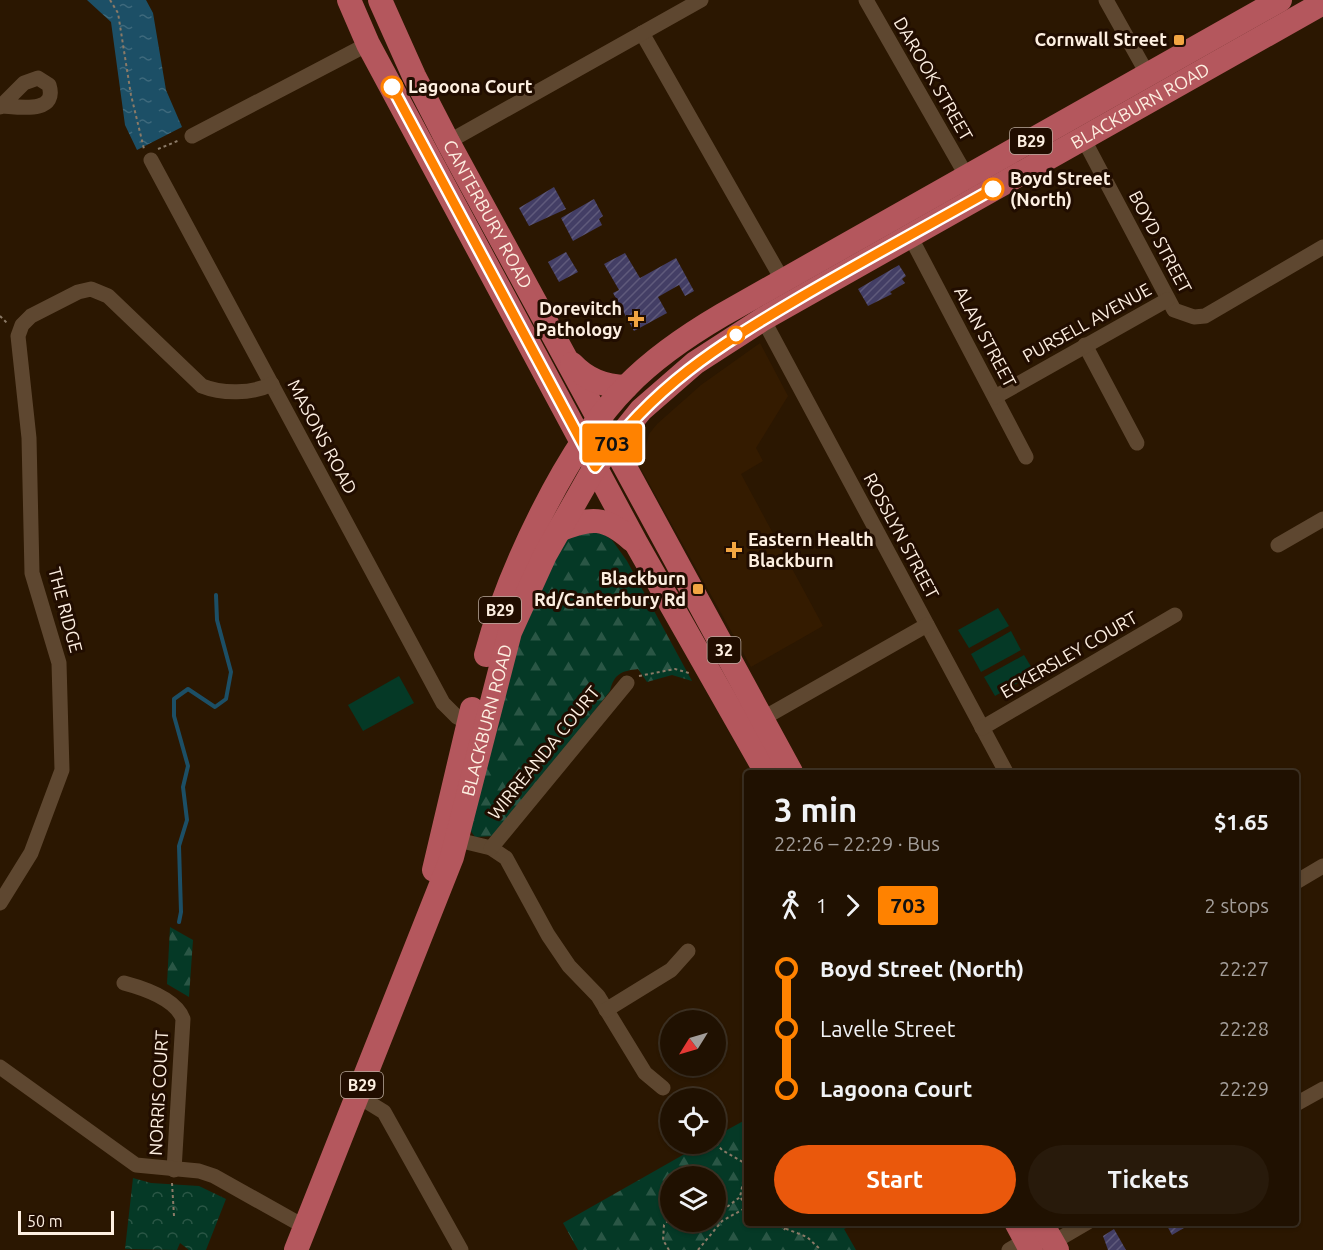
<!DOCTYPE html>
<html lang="en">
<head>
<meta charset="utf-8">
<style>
	:root { --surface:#201101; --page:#281a0b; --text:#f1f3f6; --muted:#a29d99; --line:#3d3123; --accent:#ea580c }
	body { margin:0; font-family:Ubuntu,sans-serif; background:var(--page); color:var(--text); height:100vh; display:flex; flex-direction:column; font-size:22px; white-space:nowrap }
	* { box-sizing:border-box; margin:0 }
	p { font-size:20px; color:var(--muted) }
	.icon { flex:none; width:33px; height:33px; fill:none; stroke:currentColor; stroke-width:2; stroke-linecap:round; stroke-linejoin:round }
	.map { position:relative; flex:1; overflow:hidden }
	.details { position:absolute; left:744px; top:770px; width:555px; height:456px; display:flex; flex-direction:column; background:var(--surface); border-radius:6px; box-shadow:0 2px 4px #0004,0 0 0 2px var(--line) }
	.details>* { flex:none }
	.badge { padding:0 12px; border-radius:4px; font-size:21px; line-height:39px }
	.needle { width:39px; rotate:233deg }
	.tools { position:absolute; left:660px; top:1010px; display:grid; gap:12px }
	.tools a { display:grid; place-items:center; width:66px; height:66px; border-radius:50%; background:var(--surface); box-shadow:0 2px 4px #0004,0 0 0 2px var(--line); font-size:30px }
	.scale { position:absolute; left:18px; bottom:15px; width:96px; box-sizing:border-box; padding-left:6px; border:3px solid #fdefe1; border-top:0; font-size:16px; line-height:21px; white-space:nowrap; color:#fdefe1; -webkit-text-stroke:4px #210d00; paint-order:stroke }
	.map>.badge { position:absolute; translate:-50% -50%; box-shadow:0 0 0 3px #fff }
	.legs { display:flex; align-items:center; gap:9px; height:66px; padding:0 30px; font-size:20px }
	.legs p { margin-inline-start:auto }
	.headline { display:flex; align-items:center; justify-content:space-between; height:102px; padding:0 30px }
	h1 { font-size:33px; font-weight:700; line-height:45px }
	.action { display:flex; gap:12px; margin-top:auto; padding:12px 30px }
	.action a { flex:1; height:69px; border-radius:36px; background:var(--accent); color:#fff; font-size:24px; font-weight:700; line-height:69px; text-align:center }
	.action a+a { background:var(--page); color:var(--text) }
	ul { padding:0 30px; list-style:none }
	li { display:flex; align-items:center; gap:21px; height:60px; font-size:22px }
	li i { display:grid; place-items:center; width:9px; height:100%; margin:0 8px; background:currentColor }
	li i::after { content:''; width:15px; height:15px; margin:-8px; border:4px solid; border-radius:50%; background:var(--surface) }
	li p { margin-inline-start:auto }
	li:first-child i { background:linear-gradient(#0000 50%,currentColor 0) }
	li:last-child i { background:linear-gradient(currentColor 50%,#0000 0) }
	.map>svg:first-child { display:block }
</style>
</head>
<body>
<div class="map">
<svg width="1323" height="1250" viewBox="0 0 1323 1250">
	<defs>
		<pattern id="forest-firs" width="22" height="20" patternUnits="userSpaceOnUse" patternTransform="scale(1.5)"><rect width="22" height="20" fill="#053926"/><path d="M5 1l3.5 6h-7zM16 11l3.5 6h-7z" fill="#2a5645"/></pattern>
		<pattern id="park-crowns" width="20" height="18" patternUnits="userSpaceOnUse" patternTransform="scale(1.5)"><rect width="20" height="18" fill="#053926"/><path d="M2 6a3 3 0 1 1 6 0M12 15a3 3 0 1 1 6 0" fill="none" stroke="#2a5645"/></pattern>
		<pattern id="water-ripples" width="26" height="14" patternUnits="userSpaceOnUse" patternTransform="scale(1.5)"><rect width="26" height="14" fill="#1c4f66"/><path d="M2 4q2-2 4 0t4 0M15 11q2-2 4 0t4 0" fill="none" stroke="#3e697c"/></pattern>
		<pattern id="building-hatch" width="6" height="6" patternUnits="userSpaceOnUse" patternTransform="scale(1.5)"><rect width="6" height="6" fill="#433e65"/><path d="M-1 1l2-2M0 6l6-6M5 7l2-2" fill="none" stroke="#5f5a7b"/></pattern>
	</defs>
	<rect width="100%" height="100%" fill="#2b1701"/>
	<!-- built -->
	<path fill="#341b00" d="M760 343 788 396 756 448 763 461 741 474 823 626 751 667 640 467 649 434 657 424 701 385Z"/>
	<!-- forest -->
	<g fill="url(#forest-firs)" fill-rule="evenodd">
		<path d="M590 525 612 540 627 561 692 681 672 675 647 682 638 669C621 671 614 674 610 691L496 836 475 837 470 830 506 670 561 541Z"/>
		<path d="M170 927 193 940 189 997 167 984Z"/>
		<path d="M747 1119V1222L856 1223 844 1229 856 1250H578L563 1223 704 1143H716V1136ZM670 1176H716V1221H670Z"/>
	</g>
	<!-- park -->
	<path fill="url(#park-crowns)" d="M133 1178 151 1183 199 1186 226 1199 206 1250H189L180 1243 177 1250 125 1249Z"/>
	<!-- garden -->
	<g fill="#053926">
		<path d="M998 608 1009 626 969 648 958 630Z"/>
		<path d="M1011 631 1021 650 981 672 971 654Z"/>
		<path d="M1024 655 1035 673 995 696 984 677Z"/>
		<path d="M399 676 414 703 363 731 348 705Z"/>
	</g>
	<!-- water -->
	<path fill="url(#water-ripples)" d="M87 0H146L153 13 166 90 182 127 137 150 125 125 111 22Z"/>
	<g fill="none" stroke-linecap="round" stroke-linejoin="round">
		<!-- stream -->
		<path stroke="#1c4f66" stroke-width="4" d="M179 922 181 912 179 846 187 820 183 787 188 766 174 716V699L188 689 215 707 226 699 231 672 217 620 216 595"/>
	</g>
	<!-- building -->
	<g fill="url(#building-hatch)">
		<path d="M554 187 566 209 529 226 519 208Z"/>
		<path d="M594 199 603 216 599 219 602 225 573 241 561 218Z"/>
		<path d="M566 252 578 272 559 282 548 262Z"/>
		<path d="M625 253 640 278 676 258 694 291 685 296 679 285 658 297 667 313 634 331 613 293 619 290 604 264Z"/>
		<path d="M899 265 906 276 902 279 905 283 890 292 892 294 868 306 858 289Z"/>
		<path d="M1165 1222H1194L1172 1235Z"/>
		<path d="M1114 1229 1126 1250H1108L1103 1236Z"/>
	</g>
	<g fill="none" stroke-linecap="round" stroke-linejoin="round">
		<!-- path -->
		<g stroke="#8b7a67" stroke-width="2" stroke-dasharray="3 3" stroke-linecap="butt">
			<path d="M110 0 118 13 131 95 144 149"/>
			<path d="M158 149 180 140"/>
			<path d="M0 316 8 324"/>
			<path d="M639 676 675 669 689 673"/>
			<path d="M716 1143 722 1150 746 1164"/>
			<path d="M747 1163 740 1197 747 1206"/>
			<path d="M172 1183 174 1216"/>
			<path d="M716 1211 727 1207 740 1197"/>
			<path d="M769 1222 807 1237 821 1250"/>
			<path d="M784 1230 789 1222"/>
			<path d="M669 1250 663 1240 664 1225 670 1219"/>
			<path d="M698 1250 722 1221 747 1207"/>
		</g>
		<!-- street -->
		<g stroke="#5e4730" stroke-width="15">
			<path d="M866 0 970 182"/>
			<path d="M1106 0 1148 75"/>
			<path d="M642 33 783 281"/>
			<path d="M0 107 24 83 38 78 49 85C58 114 19 107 3 106"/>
			<path d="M192 136 368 44"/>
			<path d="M1083 138 1174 310 1194 317 1205 316 1323 247"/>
			<path d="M448 142 701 0"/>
			<path d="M151 160 443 703 457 717 468 723"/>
			<path d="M910 236 1026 457"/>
			<path d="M763 319 1006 772"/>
			<path d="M1085 345 1137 443"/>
			<path d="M995 397 1167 300"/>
			<path d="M1278 545 1323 519"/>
			<path d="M762 719 927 625"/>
			<path d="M982 728 1175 615"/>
			<path d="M458 840 491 848 506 858 548 935 569 966 598 996 645 1073 663 1088"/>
			<path d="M491 848 627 683"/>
			<path d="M1296 882 1323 866"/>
			<path d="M0 903 31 853 62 770 59 663 32 573 29 438 18 336 22 325 31 316 78 292 91 289 108 296 202 386C222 394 252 394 272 384"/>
			<path d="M124 983C143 988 176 999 183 1019L174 1170"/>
			<path d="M606 1010 671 970 688 951"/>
			<path d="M0 1067 136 1165 199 1171 214 1176 305 1227"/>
			<path d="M358 1096 384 1112 461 1250"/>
			<path d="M1296 1104 1323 1089"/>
			<path d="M1052 1243 1088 1222"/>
			<path d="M1009 1250 1026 1240"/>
		</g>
		<!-- primary -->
		<g stroke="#b4575d" stroke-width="24">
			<path d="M349 0 368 44 636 543 766 772"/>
			<path id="s1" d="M380 0 414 76 448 142 791 772"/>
			<path d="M572 364C587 380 604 386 626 387"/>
			<path d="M559 530C591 517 605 516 632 540"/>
			<path d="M486 655C508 572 567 446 627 386 655 357 688 335 722 315L1280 0"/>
			<path d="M434 870 472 709"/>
			<path d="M1016 1222 1031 1250"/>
			<path d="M1041 1222 1057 1250"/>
			<path id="s2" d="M296 1250 452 857 510 632 545 555 595 467 641 410 695 363 763 319 1323 3"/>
		</g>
	</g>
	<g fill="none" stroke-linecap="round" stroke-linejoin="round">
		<!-- line-1 casing -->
		<g stroke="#fff" stroke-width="14">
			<path id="line-1" d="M392 87 595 467C654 386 716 347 801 297 864 260 929 225 993 189"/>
		</g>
		<!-- line-1 -->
		<use href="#line-1" stroke="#ff8200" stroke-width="9"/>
	</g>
	<!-- markers -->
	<g fill="#f2a542" stroke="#210d00" stroke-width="2">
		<rect x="1173" y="34" width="12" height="12" rx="3"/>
		<path d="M633 310h6v6h6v6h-6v6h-6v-6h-6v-6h6z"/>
		<path d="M731 541h6v6h6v6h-6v6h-6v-6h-6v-6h6z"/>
		<rect x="692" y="583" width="12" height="12" rx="3"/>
	</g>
	<g fill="#fff" stroke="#ff8200" stroke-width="3">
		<circle cx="392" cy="87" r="10"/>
		<circle cx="993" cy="189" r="10"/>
		<circle cx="736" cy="335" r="8"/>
	</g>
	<g text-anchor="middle" stroke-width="6" stroke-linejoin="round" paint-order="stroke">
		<!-- shield labels -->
		<g fill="#210d00" stroke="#bbab9e" stroke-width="1.5">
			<rect x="1010" y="128" width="42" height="26" rx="4.5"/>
			<rect x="479" y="597" width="42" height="26" rx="4.5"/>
			<rect x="707.5" y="637" width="33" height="26" rx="4.5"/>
			<rect x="341" y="1072" width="42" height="26" rx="4.5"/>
		</g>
		<g font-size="16" font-weight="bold" fill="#fdefe1">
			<text x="1031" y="147">B29</text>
			<text x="500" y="616">B29</text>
			<text x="724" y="656">32</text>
			<text x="362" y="1091">B29</text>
		</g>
		<!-- poi labels -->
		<g font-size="18" font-weight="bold" fill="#fdefe1" stroke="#210d00" text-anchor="end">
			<text x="1167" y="46">Cornwall Street</text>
			<text x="622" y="315">Dorevitch<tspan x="622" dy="21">Pathology</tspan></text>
			<text x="748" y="546" text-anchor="start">Eastern Health<tspan x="748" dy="21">Blackburn</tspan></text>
			<text x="686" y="585">Blackburn<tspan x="686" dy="21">Rd/Canterbury Rd</tspan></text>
		</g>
		<!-- street labels -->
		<g font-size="18" fill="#fdefe1" stroke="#210d00">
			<text transform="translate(933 79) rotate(60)" y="6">DAROOK STREET</text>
			<text dy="6" stroke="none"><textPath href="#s2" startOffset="1500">BLACKBURN ROAD</textPath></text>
			<text dy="6" stroke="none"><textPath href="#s1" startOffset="240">CANTERBURY ROAD</textPath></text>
			<text transform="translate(1160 242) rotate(62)" y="6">BOYD STREET</text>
			<text transform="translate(1087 323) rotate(-29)" y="6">PURSELL AVENUE</text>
			<text transform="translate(985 337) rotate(62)" y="6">ALAN STREET</text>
			<text transform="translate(322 437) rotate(62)" y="6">MASONS ROAD</text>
			<text transform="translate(901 536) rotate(62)" y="6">ROSSLYN STREET</text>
			<text transform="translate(65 610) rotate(75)" y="6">THE RIDGE</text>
			<text transform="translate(1069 655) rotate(-30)" y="6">ECKERSLEY COURT</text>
			<text dy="6" stroke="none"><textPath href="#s2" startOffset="564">BLACKBURN ROAD</textPath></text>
			<text transform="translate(544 753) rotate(-51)" y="6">WIRREANDA COURT</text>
			<text transform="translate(159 1093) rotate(-87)" y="6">NORRIS COURT</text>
		</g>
		<!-- stop labels -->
		<g font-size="18" font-weight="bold" fill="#fdefe1" stroke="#210d00" text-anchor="start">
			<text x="408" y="93">Lagoona Court</text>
			<text x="1010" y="185">Boyd Street<tspan x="1010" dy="21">(North)</tspan></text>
		</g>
	</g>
</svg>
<div class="tools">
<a><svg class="needle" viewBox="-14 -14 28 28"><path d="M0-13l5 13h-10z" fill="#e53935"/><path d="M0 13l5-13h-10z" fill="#a29d99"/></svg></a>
<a><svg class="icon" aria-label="locate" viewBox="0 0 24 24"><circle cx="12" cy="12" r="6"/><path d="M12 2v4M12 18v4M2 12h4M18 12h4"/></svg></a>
<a><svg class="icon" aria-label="layers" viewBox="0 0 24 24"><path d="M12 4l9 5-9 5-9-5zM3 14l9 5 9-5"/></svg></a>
</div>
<div class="scale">50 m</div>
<b class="badge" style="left:612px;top:443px;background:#ff8200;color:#111">703</b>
<section class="details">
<div class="headline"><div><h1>3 min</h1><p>22:26 – 22:29 · Bus</p></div><b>$1.65</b></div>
<div class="legs"><svg class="icon" aria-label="walk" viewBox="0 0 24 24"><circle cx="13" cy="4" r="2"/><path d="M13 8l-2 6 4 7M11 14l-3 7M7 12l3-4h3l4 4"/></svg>1<svg class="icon" aria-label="forward" viewBox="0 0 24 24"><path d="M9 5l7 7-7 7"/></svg><b class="badge" style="background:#ff8200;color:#111">703</b><p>2 stops</p></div>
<ul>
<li><i style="color:#ff8200"></i><b>Boyd Street (North)</b><p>22:27</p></li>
<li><i style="color:#ff8200"></i><span>Lavelle Street</span><p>22:28</p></li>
<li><i style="color:#ff8200"></i><b>Lagoona Court</b><p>22:29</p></li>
</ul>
<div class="action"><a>Start</a><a>Tickets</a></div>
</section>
</div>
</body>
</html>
